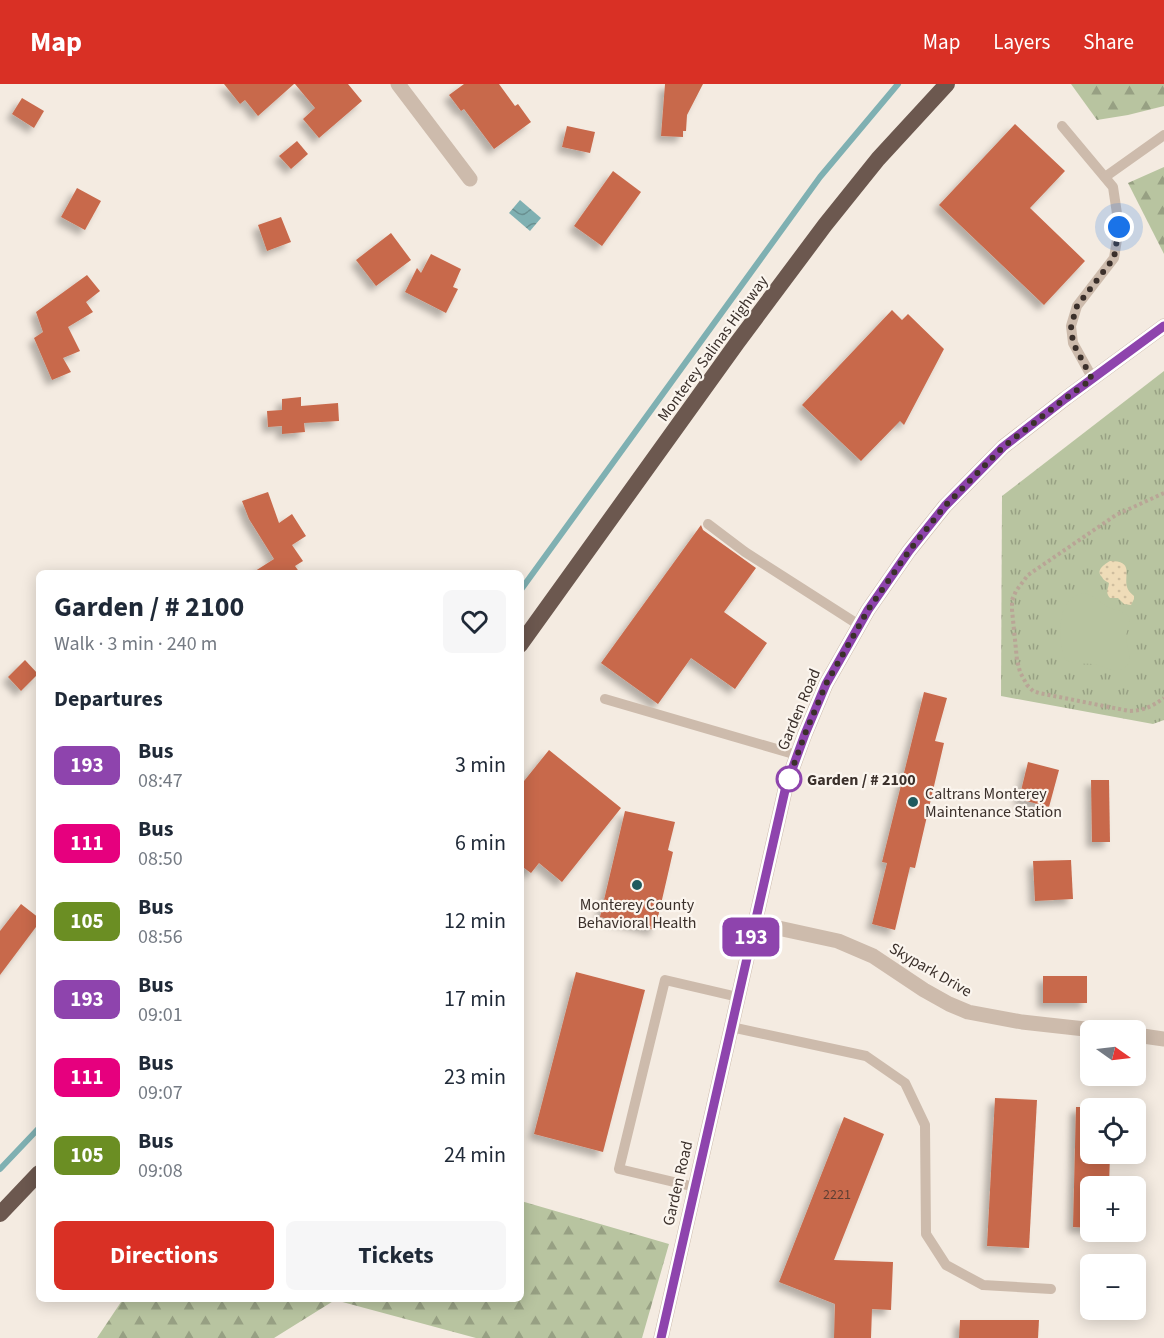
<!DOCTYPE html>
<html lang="en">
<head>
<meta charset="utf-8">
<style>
	:root { --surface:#fff; --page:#f6f6f7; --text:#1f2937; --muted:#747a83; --accent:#d93025 }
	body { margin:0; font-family:"Source Sans 3",sans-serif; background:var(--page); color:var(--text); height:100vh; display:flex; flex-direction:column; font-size:22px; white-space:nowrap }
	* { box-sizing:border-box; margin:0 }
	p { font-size:20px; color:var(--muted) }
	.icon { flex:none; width:33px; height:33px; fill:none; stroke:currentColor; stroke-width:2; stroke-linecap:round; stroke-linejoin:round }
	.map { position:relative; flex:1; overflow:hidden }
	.side { position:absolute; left:36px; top:486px; width:488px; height:732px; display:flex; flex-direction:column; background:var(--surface); border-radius:9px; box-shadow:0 3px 15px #0003 }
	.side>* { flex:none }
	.badge { padding:0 12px; border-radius:9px; font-size:21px; line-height:39px }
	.needle { width:39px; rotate:104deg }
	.buttons { position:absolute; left:1080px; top:936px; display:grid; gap:12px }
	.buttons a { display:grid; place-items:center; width:66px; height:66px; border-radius:9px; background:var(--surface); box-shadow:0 3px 15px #0003; font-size:30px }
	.you { position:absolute; width:30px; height:30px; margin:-15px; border:4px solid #fff; border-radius:50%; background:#1a73e8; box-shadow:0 0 0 9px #1a73e833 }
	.map>.badge { position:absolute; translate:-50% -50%; box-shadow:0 0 0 3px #fff }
	h2 { padding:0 18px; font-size:22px; line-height:54px }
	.round { display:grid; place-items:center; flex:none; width:63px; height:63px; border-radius:9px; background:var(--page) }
	.head { display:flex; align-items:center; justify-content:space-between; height:102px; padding:0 18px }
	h1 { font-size:28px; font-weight:700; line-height:45px }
	.action { display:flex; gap:12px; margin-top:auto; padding:12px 18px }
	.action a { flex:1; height:69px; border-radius:9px; background:var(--accent); color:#fff; font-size:24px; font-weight:700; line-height:69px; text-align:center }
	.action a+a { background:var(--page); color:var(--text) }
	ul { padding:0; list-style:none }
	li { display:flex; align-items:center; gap:18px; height:78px; padding:0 18px }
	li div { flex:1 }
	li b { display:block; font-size:22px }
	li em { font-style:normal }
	li .badge { min-width:66px; font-weight:700; text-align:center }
	header { display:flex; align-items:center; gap:36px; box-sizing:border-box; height:84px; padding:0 30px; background:var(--accent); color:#fff }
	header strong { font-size:28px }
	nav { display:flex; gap:33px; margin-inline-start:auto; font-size:21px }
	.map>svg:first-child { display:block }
</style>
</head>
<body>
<header>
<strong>Map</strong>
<nav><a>Map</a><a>Layers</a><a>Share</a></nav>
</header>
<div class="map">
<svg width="1164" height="1254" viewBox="0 0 1164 1254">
	<defs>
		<pattern id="grass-tufts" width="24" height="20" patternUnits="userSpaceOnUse" patternTransform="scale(1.5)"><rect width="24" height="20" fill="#b8c4a0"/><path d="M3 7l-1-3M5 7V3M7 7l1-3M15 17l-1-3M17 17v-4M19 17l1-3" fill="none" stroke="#97a083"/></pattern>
		<pattern id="forest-firs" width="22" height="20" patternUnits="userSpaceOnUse" patternTransform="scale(1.5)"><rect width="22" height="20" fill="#b8c4a0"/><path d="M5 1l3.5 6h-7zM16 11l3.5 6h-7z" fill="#97a083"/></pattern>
		<pattern id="sand-dots" width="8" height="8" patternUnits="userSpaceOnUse" patternTransform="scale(1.5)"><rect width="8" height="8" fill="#efdcb8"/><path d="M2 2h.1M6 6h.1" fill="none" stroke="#cebd9e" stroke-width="1.8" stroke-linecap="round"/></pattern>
		<pattern id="water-waves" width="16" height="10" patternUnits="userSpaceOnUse" patternTransform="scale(1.5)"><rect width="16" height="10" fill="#7fb0b2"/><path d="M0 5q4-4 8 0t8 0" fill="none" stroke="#699091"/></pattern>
		<filter id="shadow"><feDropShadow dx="-5.5" dy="5.5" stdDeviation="3" flood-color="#0004"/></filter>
	</defs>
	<rect width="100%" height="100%" fill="#f4ebe1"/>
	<!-- grass -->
	<path fill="url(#grass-tufts)" d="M1164 287V636L1153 640 1001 612 1002 412Z"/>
	<!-- forest -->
	<g fill="url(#forest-firs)">
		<path d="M1071 0H1164V22L1128 31 1097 36Z"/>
		<path d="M1164 83V170L1128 99Z"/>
		<path d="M521 1117 669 1160 642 1254H476L335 1216 274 1254H97L123 1215H520Z"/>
	</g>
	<!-- sand -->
	<path fill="url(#sand-dots)" d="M1110 477C1134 477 1124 490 1127 503 1128 507 1131 509 1134 512V515L1131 521 1124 520 1118 514H1110C1105 508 1108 506 1109 499 1106 497 1103 496 1102 493 1095 486 1105 480 1110 477Z"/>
	<!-- green -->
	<path fill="#b8c4a0" d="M1086 509C1096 513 1101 520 1110 524 1116 526 1123 527 1127 531 1133 538 1126 546 1126 554 1126 565 1138 581 1119 586 1109 588 1102 581 1092 580 1081 579 1076 582 1065 575 1058 555 1055 511 1086 509Z"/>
	<!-- water -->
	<path fill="url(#water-waves)" d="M520 116 541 134 530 147 509 129Z"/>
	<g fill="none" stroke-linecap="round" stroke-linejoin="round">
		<!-- stream -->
		<g stroke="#7fb0b2" stroke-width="6">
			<path d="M520 507 820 93 898 0"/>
			<path d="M0 1085 39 1044"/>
		</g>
	</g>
	<!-- building -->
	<g fill="#c8694b" filter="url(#shadow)">
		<path d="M224 0H294L258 32 245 16 240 20Z"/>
		<path d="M295 0H348L362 17 319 54 303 35 315 24Z"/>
		<path d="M464 0H499L515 22 518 20 531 38 494 65 464 25 461 27 449 11Z"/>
		<path d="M665 0H703L687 31 686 47H683V53L661 52Z"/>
		<path d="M22 14 44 27 34 44 12 30Z"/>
		<path d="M1015 40 1065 87 1030 124 1085 177 1044 221 939 121Z"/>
		<path d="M567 42 595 48 590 69 562 63Z"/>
		<path d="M297 57 308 70 291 85 279 72Z"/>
		<path d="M613 87 641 108 602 162 574 142Z"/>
		<path d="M77 104 101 117 85 146 61 133Z"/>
		<path d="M281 133 291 158 267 167 258 141Z"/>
		<path d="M391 149 411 176 376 202 356 176Z"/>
		<path d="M431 170 461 185 453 203 458 205 446 229 405 208 417 184 421 189Z"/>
		<path d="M87 191 100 207 86 218 93 228 68 243 80 267 63 274 71 288 52 296 34 254 43 248 36 228Z"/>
		<path d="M892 226 902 236 908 230 944 265 904 341 900 337 861 377 802 321Z"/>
		<path d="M301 313V322L338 319 339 337 304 339 305 348 282 350V342L268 343 267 327 282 326V315Z"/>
		<path d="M268 408 279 439 292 430 306 452 292 461 303 477 295 482 300 489H252L274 475 249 435 242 417Z"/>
		<path d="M701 441 703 446 756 484 724 528 767 559 735 605 691 574 658 620 601 579Z"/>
		<path d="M25 576 38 590 21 607 8 593Z"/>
		<path d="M924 608 947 614 935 657 944 659 915 784 910 783 895 846 872 840 887 779 882 778Z"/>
		<path d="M549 666 621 724 562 798 539 779 531 789 520 781V702Z"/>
		<path d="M1028 678 1059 686 1049 723 1019 715Z"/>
		<path d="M1091 696H1109L1110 758H1092Z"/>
		<path d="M625 727 675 738 668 766 673 768 655 846 600 833Z"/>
		<path d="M1071 776 1073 815 1035 817 1033 777Z"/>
		<path d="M21 820 39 834V839L0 891V847Z"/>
		<path d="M576 888 645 906 603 1068 534 1050Z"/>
		<rect x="1043" y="892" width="44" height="27"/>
		<path d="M995 1014 1037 1016 1029 1164 987 1162Z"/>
		<path d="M1076 1023H1090V1070H1110L1109 1102H1090V1144L1073 1143Z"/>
		<path d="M844 1033 884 1050 834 1176 893 1178 891 1226 872 1225 871 1254H834L835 1220 779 1198Z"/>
		<path d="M960 1236H1039L1038 1254H959Z"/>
	</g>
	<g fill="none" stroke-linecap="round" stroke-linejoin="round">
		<!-- path -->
		<path stroke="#b9a596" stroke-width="4" stroke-dasharray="3 3" stroke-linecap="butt" d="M1164 409 1116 431 1028 491 1016 507 1012 516V526L1017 576 1020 588 1027 601 1033 607 1039 609 1129 627C1143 627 1153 622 1164 614"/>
		<!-- service -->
		<g stroke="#cdbbac" stroke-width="10">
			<path d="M1062 42 1113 103 1119 143 1114 174 1077 222 1071 242 1073 259 1093 295"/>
			<path d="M1105 93 1164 51"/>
			<path d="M708 440 745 468 859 541"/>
			<path d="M605 615 797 671"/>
			<path d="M731 943 866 972 905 999 925 1041 926 1150 946 1181 983 1201 1051 1205"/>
			<path d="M695 1103 619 1085 665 896 738 913"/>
		</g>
		<!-- minor -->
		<g stroke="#cdbbac" stroke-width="15">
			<path d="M398 0 470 95"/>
			<path d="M755 839 838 857 873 872 924 906 949 920 968 928 1022 938 1094 946"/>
			<path d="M1136 951 1164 955"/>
		</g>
		<!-- tertiary -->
		<path stroke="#cdbbac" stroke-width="15" d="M661 1254 786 702 805 650 826 600 868 526 909 467 945 422 1003 363 1066 314 1164 242"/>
		<!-- trunk -->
		<g stroke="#6c584f" stroke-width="16">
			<path d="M520 561 737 259 825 141 878 75 947 0"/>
			<path d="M0 1130 39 1089"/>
		</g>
	</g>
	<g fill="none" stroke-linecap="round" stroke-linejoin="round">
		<!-- line casing -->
		<g stroke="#fff" stroke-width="14">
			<path id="line" d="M661 1254 786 702 805 650 826 600 868 526 909 467 945 422 1003 363 1066 314 1164 242"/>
		</g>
		<!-- line -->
		<use href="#line" stroke="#8e44ad" stroke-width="9"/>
		<!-- walk -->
		<path stroke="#3b302b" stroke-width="6" stroke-dasharray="0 10.8" d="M789 695 786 702 805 650 826 600 868 526 909 467 945 422 1003 363 1066 314 1092 295 1073 259 1071 242 1077 222 1114 174 1119 143"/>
	</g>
	<!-- markers -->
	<circle fill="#fff" stroke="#8e44ad" stroke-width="3" cx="789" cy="695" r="12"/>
	<g fill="#1f5a5e" stroke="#fbf5ee" stroke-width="2">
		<circle cx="913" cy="718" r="6"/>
		<circle cx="637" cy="801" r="6"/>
	</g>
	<g text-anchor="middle" stroke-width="4.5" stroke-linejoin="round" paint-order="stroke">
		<!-- number labels -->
		<g font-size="14" fill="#5e3e33">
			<text x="837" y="1115">2221</text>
		</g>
		<!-- street labels -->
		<g font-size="16" fill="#3b302b" stroke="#fbf5ee">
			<text transform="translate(712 264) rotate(-54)" y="6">Monterey Salinas Highway</text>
			<text transform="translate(798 625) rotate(-67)" y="6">Garden Road</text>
			<text transform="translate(931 885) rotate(30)" y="6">Skypark Drive</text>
			<text transform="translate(677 1099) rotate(-77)" y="6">Garden Road</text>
		</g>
		<!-- stop labels -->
		<g font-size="16" font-weight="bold" fill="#3b302b" stroke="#fbf5ee" text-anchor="start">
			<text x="807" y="701">Garden / # 2100</text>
		</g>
		<!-- poi labels -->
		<g font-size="16" fill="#3b302b" stroke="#fbf5ee" text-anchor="start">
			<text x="925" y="715">Caltrans Monterey<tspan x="925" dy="18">Maintenance Station</tspan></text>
			<text x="637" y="826" text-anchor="middle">Monterey County<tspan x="637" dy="18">Behavioral Health</tspan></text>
		</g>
	</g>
</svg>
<div class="buttons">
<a><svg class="needle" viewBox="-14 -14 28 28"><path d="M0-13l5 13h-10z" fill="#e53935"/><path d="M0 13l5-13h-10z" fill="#747a83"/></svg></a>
<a><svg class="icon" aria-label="locate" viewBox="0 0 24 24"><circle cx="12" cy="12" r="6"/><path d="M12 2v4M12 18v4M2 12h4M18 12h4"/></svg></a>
<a>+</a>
<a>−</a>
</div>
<div class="you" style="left:1119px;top:143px"></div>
<b class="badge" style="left:751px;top:853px;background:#8e44ad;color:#fff">193</b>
<section class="side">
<div class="head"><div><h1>Garden / # 2100</h1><p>Walk · 3 min · 240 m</p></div><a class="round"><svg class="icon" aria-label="heart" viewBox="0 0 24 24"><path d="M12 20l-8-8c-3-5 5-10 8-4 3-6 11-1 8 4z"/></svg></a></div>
<h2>Departures</h2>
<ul>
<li><span class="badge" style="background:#8e44ad;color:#fff">193</span><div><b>Bus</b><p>08:47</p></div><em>3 min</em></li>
<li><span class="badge" style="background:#e6007e;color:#fff">111</span><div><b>Bus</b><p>08:50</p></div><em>6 min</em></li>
<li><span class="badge" style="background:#6b8e23;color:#fff">105</span><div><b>Bus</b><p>08:56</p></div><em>12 min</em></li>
<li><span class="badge" style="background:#8e44ad;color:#fff">193</span><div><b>Bus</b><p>09:01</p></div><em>17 min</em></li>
<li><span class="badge" style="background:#e6007e;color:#fff">111</span><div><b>Bus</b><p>09:07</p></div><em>23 min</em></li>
<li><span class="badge" style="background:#6b8e23;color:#fff">105</span><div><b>Bus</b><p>09:08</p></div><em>24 min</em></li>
</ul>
<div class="action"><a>Directions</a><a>Tickets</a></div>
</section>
</div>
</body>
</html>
